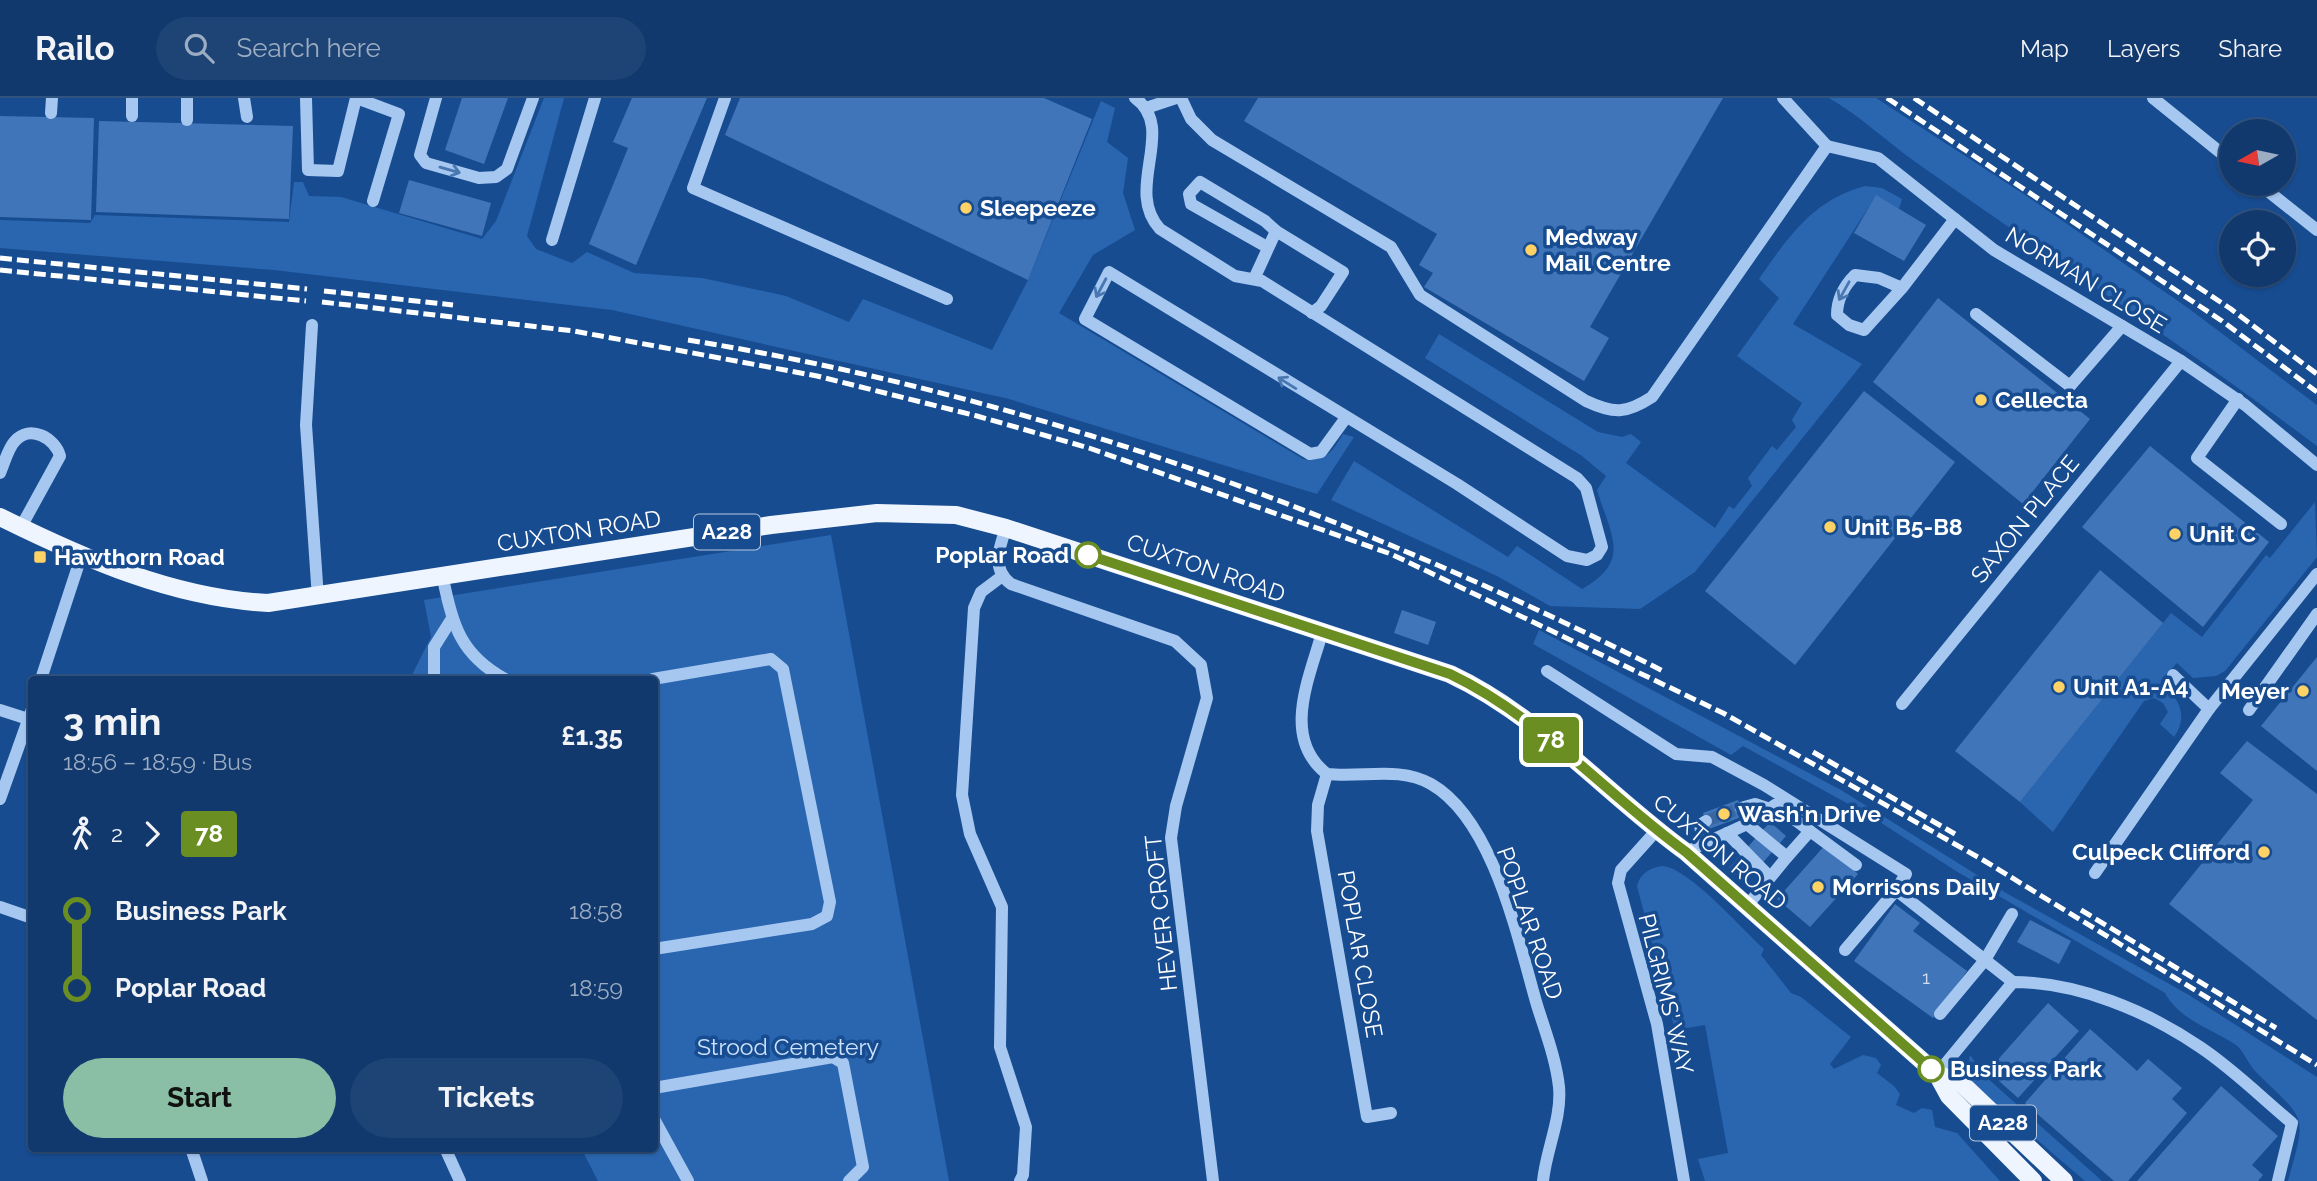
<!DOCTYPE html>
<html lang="en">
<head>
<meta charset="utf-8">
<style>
	:root { --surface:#11396d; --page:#1e4475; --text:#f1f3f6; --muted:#9cacc2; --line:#305380; --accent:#8abfa5 }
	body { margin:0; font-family:Raleway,sans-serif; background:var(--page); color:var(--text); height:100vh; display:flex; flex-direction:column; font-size:26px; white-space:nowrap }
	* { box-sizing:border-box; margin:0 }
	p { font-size:23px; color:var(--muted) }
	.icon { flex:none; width:38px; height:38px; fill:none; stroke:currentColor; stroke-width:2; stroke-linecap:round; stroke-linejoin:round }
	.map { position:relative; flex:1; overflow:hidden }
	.drawer { position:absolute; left:28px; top:578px; width:630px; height:476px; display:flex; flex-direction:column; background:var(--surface); border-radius:7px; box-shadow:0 2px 5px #0004,0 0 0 2px var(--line) }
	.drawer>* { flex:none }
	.badge { padding:0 14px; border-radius:5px; font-size:24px; line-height:46px }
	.needle { width:46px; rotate:261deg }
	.controls { position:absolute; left:2219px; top:21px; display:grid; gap:14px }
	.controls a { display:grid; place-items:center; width:77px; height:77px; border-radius:50%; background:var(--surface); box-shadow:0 2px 5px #0004,0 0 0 2px var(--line); font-size:35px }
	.map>.badge { position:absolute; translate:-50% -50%; box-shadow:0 0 0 4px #fff }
	.legs { display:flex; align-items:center; gap:10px; height:77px; padding:0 35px; font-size:23px }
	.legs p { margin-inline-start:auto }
	.summary { display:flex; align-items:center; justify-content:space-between; height:119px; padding:0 35px }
	h1 { font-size:38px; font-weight:700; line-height:52px }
	.button { display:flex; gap:14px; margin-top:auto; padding:14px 35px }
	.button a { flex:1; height:80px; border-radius:42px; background:var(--accent); color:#111; font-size:28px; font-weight:700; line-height:80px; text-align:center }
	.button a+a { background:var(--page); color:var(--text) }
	ul { padding:0 35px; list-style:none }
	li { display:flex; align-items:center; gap:24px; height:77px; font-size:26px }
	li i { display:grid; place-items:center; width:10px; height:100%; margin:0 9px; background:currentColor }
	li i::after { content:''; width:18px; height:18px; margin:-9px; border:5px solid; border-radius:50%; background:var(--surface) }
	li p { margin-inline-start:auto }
	li:first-child i { background:linear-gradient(#0000 50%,currentColor 0) }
	li:last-child i { background:linear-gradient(currentColor 50%,#0000 0) }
	header { display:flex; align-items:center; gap:42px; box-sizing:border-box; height:98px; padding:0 35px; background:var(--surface); border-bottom:2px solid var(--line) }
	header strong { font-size:33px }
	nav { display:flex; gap:38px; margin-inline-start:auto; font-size:24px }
	.search { width:490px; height:63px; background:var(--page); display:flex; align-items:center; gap:18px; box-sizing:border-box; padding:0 24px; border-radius:38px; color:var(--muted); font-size:26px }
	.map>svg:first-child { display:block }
</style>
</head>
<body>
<header>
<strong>Railo</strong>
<div class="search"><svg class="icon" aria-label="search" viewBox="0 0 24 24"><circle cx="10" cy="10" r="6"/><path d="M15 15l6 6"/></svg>Search here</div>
<nav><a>Map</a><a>Layers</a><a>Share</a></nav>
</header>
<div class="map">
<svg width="2317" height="1083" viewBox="0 0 2317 1083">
	<rect width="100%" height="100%" fill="#174c91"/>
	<!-- green -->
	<g fill="#2a66b0">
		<path d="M544 0H564L527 138 536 151 572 165 587 154 634 175 702 180 786 198 849 224 863 201 992 252 1028 182 1101 3 1115 10 1107 44 1128 60 1123 95 1135 132 1093 157 1059 215 1303 361C1326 364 1332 354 1343 336L1354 339 1317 396 1009 301 612 212 274 172 0 150V122L90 125 95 117 289 124 294 84H303L309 98 341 99 482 141 496 123Z"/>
		<path d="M1829 0H1876L2025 97 2188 210 2317 307V348C2185 249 2049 158 1914 63 1885 42 1860 18 1829 0Z"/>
		<path d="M1865 88 1882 90 1902 101 1899 111 1876 98 1793 226 1862 266 1695 474 1640 511 1550 508 1497 478 1331 402 1354 363 1508 459 1517 448 1582 491C1632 463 1611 438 1597 392L1606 378 1582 358 1425 260 1439 236 1598 334 1622 339 1631 336 1641 344 1626 365 1715 430 1729 408 1734 411 1752 388 1748 380 1772 348 1777 352 1796 329 1792 322 1802 305 1737 258 1779 200 1759 181C1788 139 1813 102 1865 88Z"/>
		<path d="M2315 404 2317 459 2225 573 2216 578 2193 580 2177 565 2161 582C2177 600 2190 616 2174 639L2160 626 2168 614 2163 605 2154 600 2144 603 2053 734 2020 704 2171 515 2202 539 2266 457 2270 460Z"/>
		<path d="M831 437 949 1083H598L581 1050H654V581H410L431 539 424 502Z"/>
		<path d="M1539 532 1841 692 2006 795 2189 897 2317 979V1083H2288C2308 1013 2305 1023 2256 974 2247 965 2244 951 2233 945 2209 930 2179 921 2165 895L1956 773 1872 719 1743 648 1731 657 1533 546Z"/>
		<path d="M1662 768C1688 769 1743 832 1764 851L1761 857 1791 895 1801 899 1851 939 1830 966 1834 971 1863 957 1876 960 1881 967 1877 975 1894 988 1900 996 1896 1007 1914 1015 1922 1010 1932 1012 1935 1029 1957 1035 2000 1083H1705L1698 1061 1728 1055 1705 927 1675 932 1637 788C1640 776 1649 770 1662 768Z"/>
		<path d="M1970 957 1985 978 2102 1083H2085L1966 981Z"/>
	</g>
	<!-- building -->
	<g fill="#4076b9">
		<path d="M462 0H508L484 66 445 52Z"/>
		<path d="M632 0H707L636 167 589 146 628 50 613 44Z"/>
		<path d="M740 0H1044L1092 21 1028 182 725 37Z"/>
		<path d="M1258 0H1723L1590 229 1609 240 1584 283 1424 189 1433 175 1419 167 1437 136 1244 23Z"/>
		<path d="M0 18 94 20 91 122 0 119Z"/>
		<path d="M99 23 293 28 289 121 96 114Z"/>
		<path d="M409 82 491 105 482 138 399 115Z"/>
		<path d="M1876 97 1926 127 1904 163 1854 135Z"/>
		<path d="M1938 200 2090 321 2023 406 1873 284Z"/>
		<path d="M1864 293 1955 364 1795 567 1705 493Z"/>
		<path d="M2150 348 2269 444 2203 529 2082 429Z"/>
		<path d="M2100 472 2163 525 2020 704 1955 653Z"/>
		<path d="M1402 512 1436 524 1428 547 1394 535Z"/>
		<path d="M2317 559V673L2261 628Z"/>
		<path d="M2247 643 2317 696V922L2169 806 2253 702 2220 675Z"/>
		<path d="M1738 702 1744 718 1709 731 1703 715Z"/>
		<path d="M1770 724 1786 738 1745 785 1729 770Z"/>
		<path d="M1826 746 1858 776 1810 829 1777 801Z"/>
		<path d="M1895 806 1920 825 1913 833 1967 873 1933 920 1854 863Z"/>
		<path d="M2030 822 2071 843 2059 866 2017 844Z"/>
		<path d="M2048 905 2079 933 2018 1000 1988 973Z"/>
		<path d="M2090 931 2137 973 2148 961 2182 990 2172 1001 2187 1015 2128 1083H2114L2025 1005Z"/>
		<path d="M2221 988 2278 1038 2252 1067 2263 1077 2258 1083H2137Z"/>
	</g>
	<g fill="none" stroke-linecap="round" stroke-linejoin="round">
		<!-- minor-tunnel -->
		<path stroke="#3a67a2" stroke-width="12" stroke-dasharray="12 6" stroke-linecap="butt" d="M1706 723 1741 710"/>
		<!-- minor -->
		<g stroke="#a6c7f0" stroke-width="12">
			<path d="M132 0V18"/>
			<path d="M244 0 247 19"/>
			<path d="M306 0 308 72 338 73 356 0"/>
			<path d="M356 0 399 16 373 103"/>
			<path d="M436 0 420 57 426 65 479 80 496 79 507 71 533 0"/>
			<path d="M725 0 693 90 947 201"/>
			<path d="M1135 0C1178 31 1123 91 1160 131L1235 178 1262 183 1577 380 1586 390 1602 449 1597 457 1587 462 1567 458 1457 386 1109 174 1085 221 1310 356 1321 354 1345 321"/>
			<path d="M1181 0 1191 21 1212 42 1391 149 1420 197 1586 303C1614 316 1626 316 1652 299L1827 48"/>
			<path d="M1783 0 1827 48"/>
			<path d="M2153 0 2231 63"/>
			<path d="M1146 10 1176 0"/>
			<path d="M51 15 52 0"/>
			<path d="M187 22V0"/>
			<path d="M1827 48 1878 60 1994 152 2181 263 2245 307 2317 367"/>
			<path d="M2259 86 2317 132"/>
			<path d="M552 142 595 0"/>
			<path d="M1267 149 1191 106 1189 96 1200 84 1265 123 1276 133"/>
			<path d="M1254 181 1276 133 1343 174 1321 208 1312 215"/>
			<path d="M1902 190 1879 180 1855 177C1844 188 1837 201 1837 217L1849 227 1864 232 1902 190 1955 121"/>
			<path d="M1976 216 2070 288 2122 228"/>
			<path d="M312 227 306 327 318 500"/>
			<path d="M2238 301 2197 360 2281 426"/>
			<path d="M0 375C4 366 8 350 15 343 30 326 55 340 60 358L21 429"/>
			<path d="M1006 430C999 450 991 471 1011 486L1175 543 1201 567 1207 600 1176 708 1171 740 1213 1083"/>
			<path d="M1001 479 981 494 974 510 962 697 970 736 1002 809 1000 949 1026 1029 1023 1077 1020 1083"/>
			<path d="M443 480C452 527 461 557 505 581"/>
			<path d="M1322 535C1309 581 1281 640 1327 676 1363 680 1399 668 1431 686 1494 722 1518 842 1537 907 1545 933 1556 961 1559 989 1562 1020 1546 1052 1543 1083"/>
			<path d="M1547 573 1676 656 1712 659 1764 687 1906 776 1896 792"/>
			<path d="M2173 577 2209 611 2317 476"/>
			<path d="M41 581 81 459"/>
			<path d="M434 581V549L451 522"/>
			<path d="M653 581 771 561 783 571 830 804 827 818 812 826 654 851"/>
			<path d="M1902 606 2181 263"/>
			<path d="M0 612 28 621"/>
			<path d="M2249 612 2317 516"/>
			<path d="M1327 676 1318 707 1317 733 1367 1019 1391 1015"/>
			<path d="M0 701 32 611"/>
			<path d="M1741 710 1755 706 1770 711"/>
			<path d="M1747 726 1775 707 1810 733 1787 759"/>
			<path d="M1656 733 1621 772 1618 785 1657 926 1684 1083"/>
			<path d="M1810 733 1856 767"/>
			<path d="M1727 735 1770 779"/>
			<path d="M1703 746 1700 727 1706 723"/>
			<path d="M1686 754 1747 726 1787 759 1747 808"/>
			<path d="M2095 775 2209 611"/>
			<path d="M0 809 32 820"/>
			<path d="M1845 852 1896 792 2013 884"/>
			<path d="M1940 916 1985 862 2012 816"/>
			<path d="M1937 976 2013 884C2078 884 2147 913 2200 949 2233 971 2262 1000 2292 1025L2278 1083"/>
			<path d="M654 990 833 959 843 965 863 1069 849 1083"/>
			<path d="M654 1021 688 1083"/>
			<path d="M191 1050 202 1083"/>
			<path d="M445 1050 460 1083"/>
		</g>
		<!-- major -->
		<g stroke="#eff5ff" stroke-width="18">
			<path d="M0 419C85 461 173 500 268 505L771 427 877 415 956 417 1006 430 1450 576C1540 618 1606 696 1686 754L1937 976 1962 986 2064 1083"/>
			<path d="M1937 976 1949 998 2033 1083"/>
		</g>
		<!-- rail -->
		<g stroke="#fff" stroke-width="5" stroke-dasharray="12 5" stroke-linecap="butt">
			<path d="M1887 0 2222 223 2317 294"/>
			<path d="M1914 0 2231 211 2317 276"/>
			<path d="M0 160 307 191"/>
			<path d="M0 172 306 203"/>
			<path d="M324 193 453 207"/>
			<path d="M322 204 574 233 817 278 977 318 1089 350 1391 456 1723 615 1983 762 2317 967"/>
			<path d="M688 242C1030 297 1357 418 1665 574"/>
			<path d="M1813 654 1955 736"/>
			<path d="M2081 812 2276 930"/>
		</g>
	</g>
	<!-- one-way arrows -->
	<defs><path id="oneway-shaft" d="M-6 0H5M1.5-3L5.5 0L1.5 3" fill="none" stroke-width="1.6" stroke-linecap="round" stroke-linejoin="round" transform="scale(1.75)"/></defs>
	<g stroke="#4977b2">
		<use href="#oneway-shaft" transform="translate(450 72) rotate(16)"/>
		<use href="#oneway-shaft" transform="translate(1101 190) rotate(118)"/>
		<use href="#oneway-shaft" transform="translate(1844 193) rotate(119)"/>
		<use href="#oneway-shaft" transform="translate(1287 285) rotate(-148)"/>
	</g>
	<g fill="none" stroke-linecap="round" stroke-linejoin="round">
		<!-- line-1 casing -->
		<g stroke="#fff" stroke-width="16">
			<path id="line-1" d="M1088 457 1450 576C1540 619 1606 696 1686 754L1931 971"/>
		</g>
		<!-- line-1 -->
		<use href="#line-1" stroke="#6b8e23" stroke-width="10"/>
	</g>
	<!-- markers -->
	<g fill="#ffd265" stroke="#174c91" stroke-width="2.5">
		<circle cx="966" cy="110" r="7"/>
		<circle cx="1531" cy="152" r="7"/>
		<circle cx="1981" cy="302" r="7"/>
		<circle cx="1830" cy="429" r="7"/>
		<circle cx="2175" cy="436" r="7"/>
		<rect x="33" y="452" width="14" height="14" rx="3.5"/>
		<circle cx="2059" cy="589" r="7"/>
		<circle cx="2303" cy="593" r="7"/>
		<circle cx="1724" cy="716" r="7"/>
		<circle cx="2264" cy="754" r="7"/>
		<circle cx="1818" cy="789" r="7"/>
	</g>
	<g fill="#fff" stroke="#6b8e23" stroke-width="3.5">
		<circle cx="1088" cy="457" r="12"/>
		<circle cx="1931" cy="971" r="12"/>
	</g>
	<g text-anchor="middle" stroke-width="7" stroke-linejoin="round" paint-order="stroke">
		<!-- number labels -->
		<g font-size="19" fill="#cfddee">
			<text x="1926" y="886">1</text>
		</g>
		<!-- shield labels -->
		<g fill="#174c91" stroke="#b9c9de" stroke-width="2">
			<rect x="694" y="416.5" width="66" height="35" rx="5"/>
			<rect x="1970" y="1007.5" width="66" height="35" rx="5"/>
		</g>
		<g font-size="21" font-weight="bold" fill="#fff">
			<text x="727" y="441">A228</text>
			<text x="2003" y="1032">A228</text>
		</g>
		<!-- poi labels -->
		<g font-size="23" font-weight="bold" fill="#fff" stroke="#174c91" text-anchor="start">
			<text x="980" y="118">Sleepeeze</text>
			<text x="1545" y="147">Medway<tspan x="1545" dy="26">Mail Centre</tspan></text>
			<text x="1995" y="310">Cellecta</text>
			<text x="1844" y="437">Unit B5-B8</text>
			<text x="2189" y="444">Unit C</text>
			<text x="54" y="467">Hawthorn Road</text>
			<text x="2073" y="597">Unit A1-A4</text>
			<text x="2289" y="601" text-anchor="end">Meyer</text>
			<text x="1738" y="724">Wash'n Drive</text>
			<text x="2250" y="762" text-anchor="end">Culpeck Clifford</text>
			<text x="1832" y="797">Morrisons Daily</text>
		</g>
		<!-- street labels -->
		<g font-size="23" fill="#fff" stroke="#174c91">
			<text transform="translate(2086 182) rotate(31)" y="8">NORMAN CLOSE</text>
			<text transform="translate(2025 421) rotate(-51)" y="8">SAXON PLACE</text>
			<text transform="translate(579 433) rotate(-9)" y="8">CUXTON ROAD</text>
			<text transform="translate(1206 470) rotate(19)" y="8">CUXTON ROAD</text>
			<text transform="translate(1720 754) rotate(40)" y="8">CUXTON ROAD</text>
			<text transform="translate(1161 815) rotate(-96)" y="8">HEVER CROFT</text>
			<text transform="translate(1530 825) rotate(71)" y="8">POPLAR ROAD</text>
			<text transform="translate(1360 856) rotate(80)" y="8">POPLAR CLOSE</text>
			<text transform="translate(1666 896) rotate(76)" y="8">PILGRIMS' WAY</text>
		</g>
		<!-- stop labels -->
		<g font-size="23" font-weight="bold" fill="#fff" stroke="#174c91" text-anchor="end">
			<text x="1069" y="465">Poplar Road</text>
			<text x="1950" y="979" text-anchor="start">Business Park</text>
		</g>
		<!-- park labels -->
		<g font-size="23" fill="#cce2fb" stroke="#174c91">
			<text x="788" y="957">Strood Cemetery</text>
		</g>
	</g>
</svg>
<div class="controls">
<a><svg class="needle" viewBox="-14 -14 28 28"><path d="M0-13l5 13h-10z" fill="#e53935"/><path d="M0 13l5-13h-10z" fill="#9cacc2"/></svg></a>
<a><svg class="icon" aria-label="locate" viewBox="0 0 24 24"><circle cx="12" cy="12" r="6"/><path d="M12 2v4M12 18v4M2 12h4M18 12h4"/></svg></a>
</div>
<b class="badge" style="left:1551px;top:642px;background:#6b8e23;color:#fff">78</b>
<section class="drawer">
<div class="summary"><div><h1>3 min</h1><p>18:56 – 18:59 · Bus</p></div><b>£1.35</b></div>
<div class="legs"><svg class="icon" aria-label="walk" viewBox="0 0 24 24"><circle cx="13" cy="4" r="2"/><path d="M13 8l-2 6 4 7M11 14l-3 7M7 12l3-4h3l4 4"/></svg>2<svg class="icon" aria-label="forward" viewBox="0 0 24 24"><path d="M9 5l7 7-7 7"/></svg><b class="badge" style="background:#6b8e23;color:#fff">78</b></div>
<ul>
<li><i style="color:#6b8e23"></i><b>Business Park</b><p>18:58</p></li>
<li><i style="color:#6b8e23"></i><b>Poplar Road</b><p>18:59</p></li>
</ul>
<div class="button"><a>Start</a><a>Tickets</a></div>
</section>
</div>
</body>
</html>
